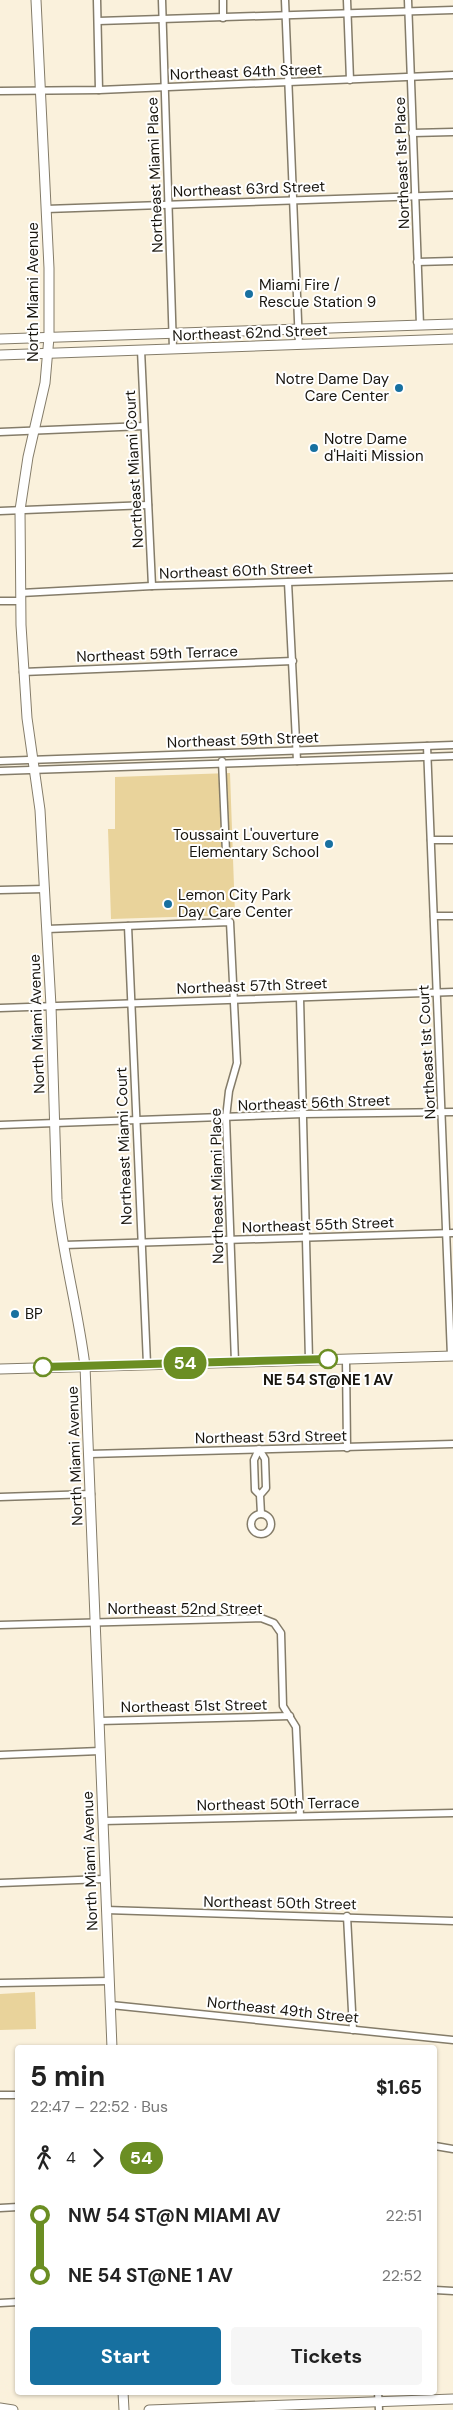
<!DOCTYPE html>
<html lang="en">
<head>
<meta charset="utf-8">
<style>
	:root { --surface:#fff; --page:#f6f6f6; --text:#222; --muted:#767676; --accent:#1770a0 }
	body { margin:0; font-family:"DM Sans",sans-serif; background:var(--page); color:var(--text); height:100vh; display:flex; flex-direction:column; font-size:19px; white-space:nowrap }
	* { box-sizing:border-box; margin:0 }
	p { font-size:16px; color:var(--muted) }
	.icon { flex:none; width:28px; height:28px; fill:none; stroke:currentColor; stroke-width:2; stroke-linecap:round; stroke-linejoin:round }
	.map { position:relative; flex:1; overflow:hidden }
	.drawer { position:absolute; left:15px; top:2045px; width:422px; height:350px; display:flex; flex-direction:column; background:var(--surface); border-radius:5px; box-shadow:0 1px 4px #0004 }
	.drawer>* { flex:none }
	.badge { padding:0 10px; border-radius:16px; font-size:18px; line-height:32px }
	.map>.badge { position:absolute; translate:-50% -50%; box-shadow:0 0 0 2px #fff }
	.legs { display:flex; align-items:center; gap:8px; height:55px; padding:0 15px; font-size:16px }
	.legs p { margin-inline-start:auto }
	.summary { display:flex; align-items:center; justify-content:space-between; height:85px; padding:0 15px }
	h1 { font-size:28px; font-weight:700; line-height:38px }
	.action { display:flex; gap:10px; margin-top:auto; padding:10px 15px }
	.action a { flex:1; height:58px; border-radius:5px; background:var(--accent); color:#fff; font-size:20px; font-weight:700; line-height:58px; text-align:center }
	.action a+a { background:var(--page); color:var(--text) }
	ul { padding:0 15px; list-style:none }
	li { display:flex; align-items:center; gap:18px; height:60px; font-size:19px }
	li i { display:grid; place-items:center; width:8px; height:100%; margin:0 6px; background:currentColor }
	li i::after { content:''; width:12px; height:12px; margin:-6px; border:4px solid; border-radius:50%; background:var(--surface) }
	li p { margin-inline-start:auto }
	li:first-child i { background:linear-gradient(#0000 50%,currentColor 0) }
	li:last-child i { background:linear-gradient(currentColor 50%,#0000 0) }
	.map>svg:first-child { display:block }
</style>
</head>
<body>
<div class="map">
<svg width="453" height="2410" viewBox="0 0 453 2410">
	<rect width="100%" height="100%" fill="#faf1dc"/>
	<!-- green -->
	<g fill="#e9d39b">
		<path d="M230 773 235 915 111 919 108 829H115V777Z"/>
		<path d="M35 1992 36 2029 0 2030V1994Z"/>
	</g>
	<g fill="none" stroke-linecap="round" stroke-linejoin="round">
		<!-- street casing -->
		<g stroke="#847c69" stroke-width="9">
			<g id="street">
				<path d="M97 0 99 90"/>
				<path d="M162 0 173 349"/>
				<path d="M285 0 299 345"/>
				<path d="M347 0 350 80"/>
				<path d="M408 0 420 325"/>
				<path d="M223 18V0"/>
				<path d="M98 21 453 10"/>
				<path d="M0 91 99 90 453 75"/>
				<path d="M412 133 453 132"/>
				<path d="M46 209 453 195"/>
				<path d="M417 262 453 261"/>
				<path d="M141 350 152 586"/>
				<path d="M0 432 144 426"/>
				<path d="M0 511 148 505"/>
				<path d="M288 582 297 761"/>
				<path d="M21 593 152 586 453 577"/>
				<path d="M0 601H21"/>
				<path d="M23 672 293 661"/>
				<path d="M427 746 451 1356"/>
				<path d="M0 761 453 745"/>
				<path d="M222 761 226 852"/>
				<path d="M0 771 453 756"/>
				<path d="M431 840H453"/>
				<path d="M0 890 45 889"/>
				<path d="M434 916H453"/>
				<path d="M128 926 147 1364"/>
				<path d="M47 929 230 922 237 1063 229 1091 226 1118 235 1362"/>
				<path d="M300 998 309 1360"/>
				<path d="M0 1008 453 992"/>
				<path d="M0 1125 303 1114 453 1112"/>
				<path d="M64 1245 453 1233"/>
				<path d="M346 1359 347 1448"/>
				<path d="M89 1454 453 1444"/>
				<path d="M260 1495 255 1490 254 1460 259 1449 265 1459 266 1488 260 1495 261 1514"/>
				<path d="M0 1497 91 1494"/>
				<circle cx="261" cy="1524" r="10"/>
				<path d="M0 1625 261 1618 274 1623 281 1633 283 1706 296 1727 300 1816"/>
				<path d="M99 1721 290 1716"/>
				<path d="M0 1755 100 1751"/>
				<path d="M103 1821 453 1813"/>
				<path d="M0 1883 104 1879"/>
				<path d="M106 1910 453 1921"/>
				<path d="M347 1916 353 2030"/>
				<path d="M0 1983 109 1981"/>
				<path d="M111 2005 453 2040"/>
				<path d="M0 2095H18"/>
				<path d="M435 2146 453 2149"/>
				<path d="M0 2208 18 2207"/>
				<path d="M435 2290 453 2291"/>
				<path d="M0 2303 18 2302"/>
				<path d="M378 2392 379 2410"/>
			</g>
		</g>
		<!-- secondary casing -->
		<g stroke="#847c69" stroke-width="11">
			<g id="secondary">
				<path d="M36 0 49 268V337L45 383 28 457 20 510 21 625 27 718 40 810 51 1006 57 1200C63 1256 78 1310 85 1366L112 2048"/>
				<path d="M0 339 453 324"/>
				<path d="M0 355 453 339"/>
				<path d="M0 1369 453 1356"/>
				<path d="M123 2392 124 2410"/>
				<path d="M0 2408 13 2410"/>
				<path d="M149 2410 453 2399"/>
			</g>
		</g>
		<!-- street -->
		<use href="#street" stroke="#fff" stroke-width="6"/>
		<!-- secondary -->
		<use href="#secondary" stroke="#fff" stroke-width="9"/>
	</g>
	<g fill="none" stroke-linecap="round" stroke-linejoin="round">
		<!-- line-1 casing -->
		<g stroke="#fff" stroke-width="11">
			<path id="line-1" d="M43 1367 328 1359"/>
		</g>
		<!-- line-1 -->
		<use href="#line-1" stroke="#6b8e23" stroke-width="8"/>
	</g>
	<!-- markers -->
	<g fill="#1770a0" stroke="#fff" stroke-width="2">
		<circle cx="249" cy="294" r="5"/>
		<circle cx="399" cy="388" r="5"/>
		<circle cx="314" cy="448" r="5"/>
		<circle cx="329" cy="844" r="5"/>
		<circle cx="168" cy="904" r="5"/>
		<circle cx="15" cy="1314" r="5"/>
	</g>
	<g fill="#fff" stroke="#6b8e23" stroke-width="2.5">
		<circle cx="328" cy="1359" r="9"/>
		<circle cx="43" cy="1367" r="9"/>
	</g>
	<g text-anchor="middle" stroke-width="4" stroke-linejoin="round" paint-order="stroke">
		<!-- street labels -->
		<g font-size="15" fill="#18150e" stroke="#fff">
			<text transform="translate(246 72) rotate(-2)" y="5">Northeast 64th Street</text>
			<text transform="translate(402 163) rotate(-92)" y="5">Northeast 1st Place</text>
			<text transform="translate(155 175) rotate(-92)" y="5">Northeast Miami Place</text>
			<text transform="translate(249 189) rotate(-2)" y="5">Northeast 63rd Street</text>
			<text transform="translate(33 292) rotate(-90)" y="5">North Miami Avenue</text>
			<text transform="translate(250 333) rotate(-2)" y="5">Northeast 62nd Street</text>
			<text transform="translate(134 469) rotate(-93)" y="5">Northeast Miami Court</text>
			<text transform="translate(236 571) rotate(-2)" y="5">Northeast 60th Street</text>
			<text transform="translate(157 654) rotate(-2)" y="5">Northeast 59th Terrace</text>
			<text transform="translate(243 740) rotate(-2)" y="5">Northeast 59th Street</text>
			<text transform="translate(252 986) rotate(-2)" y="5">Northeast 57th Street</text>
			<text transform="translate(37 1024) rotate(-92)" y="5">North Miami Avenue</text>
			<text transform="translate(427 1052) rotate(-93)" y="5">Northeast 1st Court</text>
			<text transform="translate(314 1103) rotate(-2)" y="5">Northeast 56th Street</text>
			<text transform="translate(124 1146) rotate(-92)" y="5">Northeast Miami Court</text>
			<text transform="translate(217 1186) rotate(-91)" y="5">Northeast Miami Place</text>
			<text transform="translate(318 1225) rotate(-2)" y="5">Northeast 55th Street</text>
			<text transform="translate(271 1437) rotate(-1)" y="5">Northeast 53rd Street</text>
			<text transform="translate(75 1456) rotate(-92)" y="5">North Miami Avenue</text>
			<text x="185" y="1614">Northeast 52nd Street</text>
			<text transform="translate(194 1706) rotate(-1)" y="5">Northeast 51st Street</text>
			<text transform="translate(278 1804) rotate(-1)" y="5">Northeast 50th Terrace</text>
			<text transform="translate(90 1861) rotate(-92)" y="5">North Miami Avenue</text>
			<text transform="translate(280 1903) rotate(1)" y="5">Northeast 50th Street</text>
			<text transform="translate(283 2010) rotate(6)" y="5">Northeast 49th Street</text>
		</g>
		<!-- poi labels -->
		<g font-size="15" fill="#18150e" stroke="#fff" text-anchor="start">
			<text x="259" y="290">Miami Fire /<tspan x="259" dy="17">Rescue Station 9</tspan></text>
			<text x="389" y="384" text-anchor="end">Notre Dame Day<tspan x="389" dy="17">Care Center</tspan></text>
			<text x="324" y="444">Notre Dame<tspan x="324" dy="17">d'Haiti Mission</tspan></text>
			<text x="319" y="840" text-anchor="end">Toussaint L'ouverture<tspan x="319" dy="17">Elementary School</tspan></text>
			<text x="178" y="900">Lemon City Park<tspan x="178" dy="17">Day Care Center</tspan></text>
			<text x="25" y="1319">BP</text>
		</g>
		<!-- stop labels -->
		<g font-size="15" font-weight="bold" fill="#18150e" stroke="#fff">
			<text x="328" y="1385">NE 54 ST@NE 1 AV</text>
		</g>
	</g>
</svg>
<b class="badge" style="left:185px;top:1363px;background:#6b8e23;color:#fff">54</b>
<section class="drawer">
<div class="summary"><div><h1>5 min</h1><p>22:47 – 22:52 · Bus</p></div><b>$1.65</b></div>
<div class="legs"><svg class="icon" aria-label="walk" viewBox="0 0 24 24"><circle cx="13" cy="4" r="2"/><path d="M13 8l-2 6 4 7M11 14l-3 7M7 12l3-4h3l4 4"/></svg>4<svg class="icon" aria-label="forward" viewBox="0 0 24 24"><path d="M9 5l7 7-7 7"/></svg><b class="badge" style="background:#6b8e23;color:#fff">54</b></div>
<ul>
<li><i style="color:#6b8e23"></i><b>NW 54 ST@N MIAMI AV</b><p>22:51</p></li>
<li><i style="color:#6b8e23"></i><b>NE 54 ST@NE 1 AV</b><p>22:52</p></li>
</ul>
<div class="action"><a>Start</a><a>Tickets</a></div>
</section>
</div>
</body>
</html>
